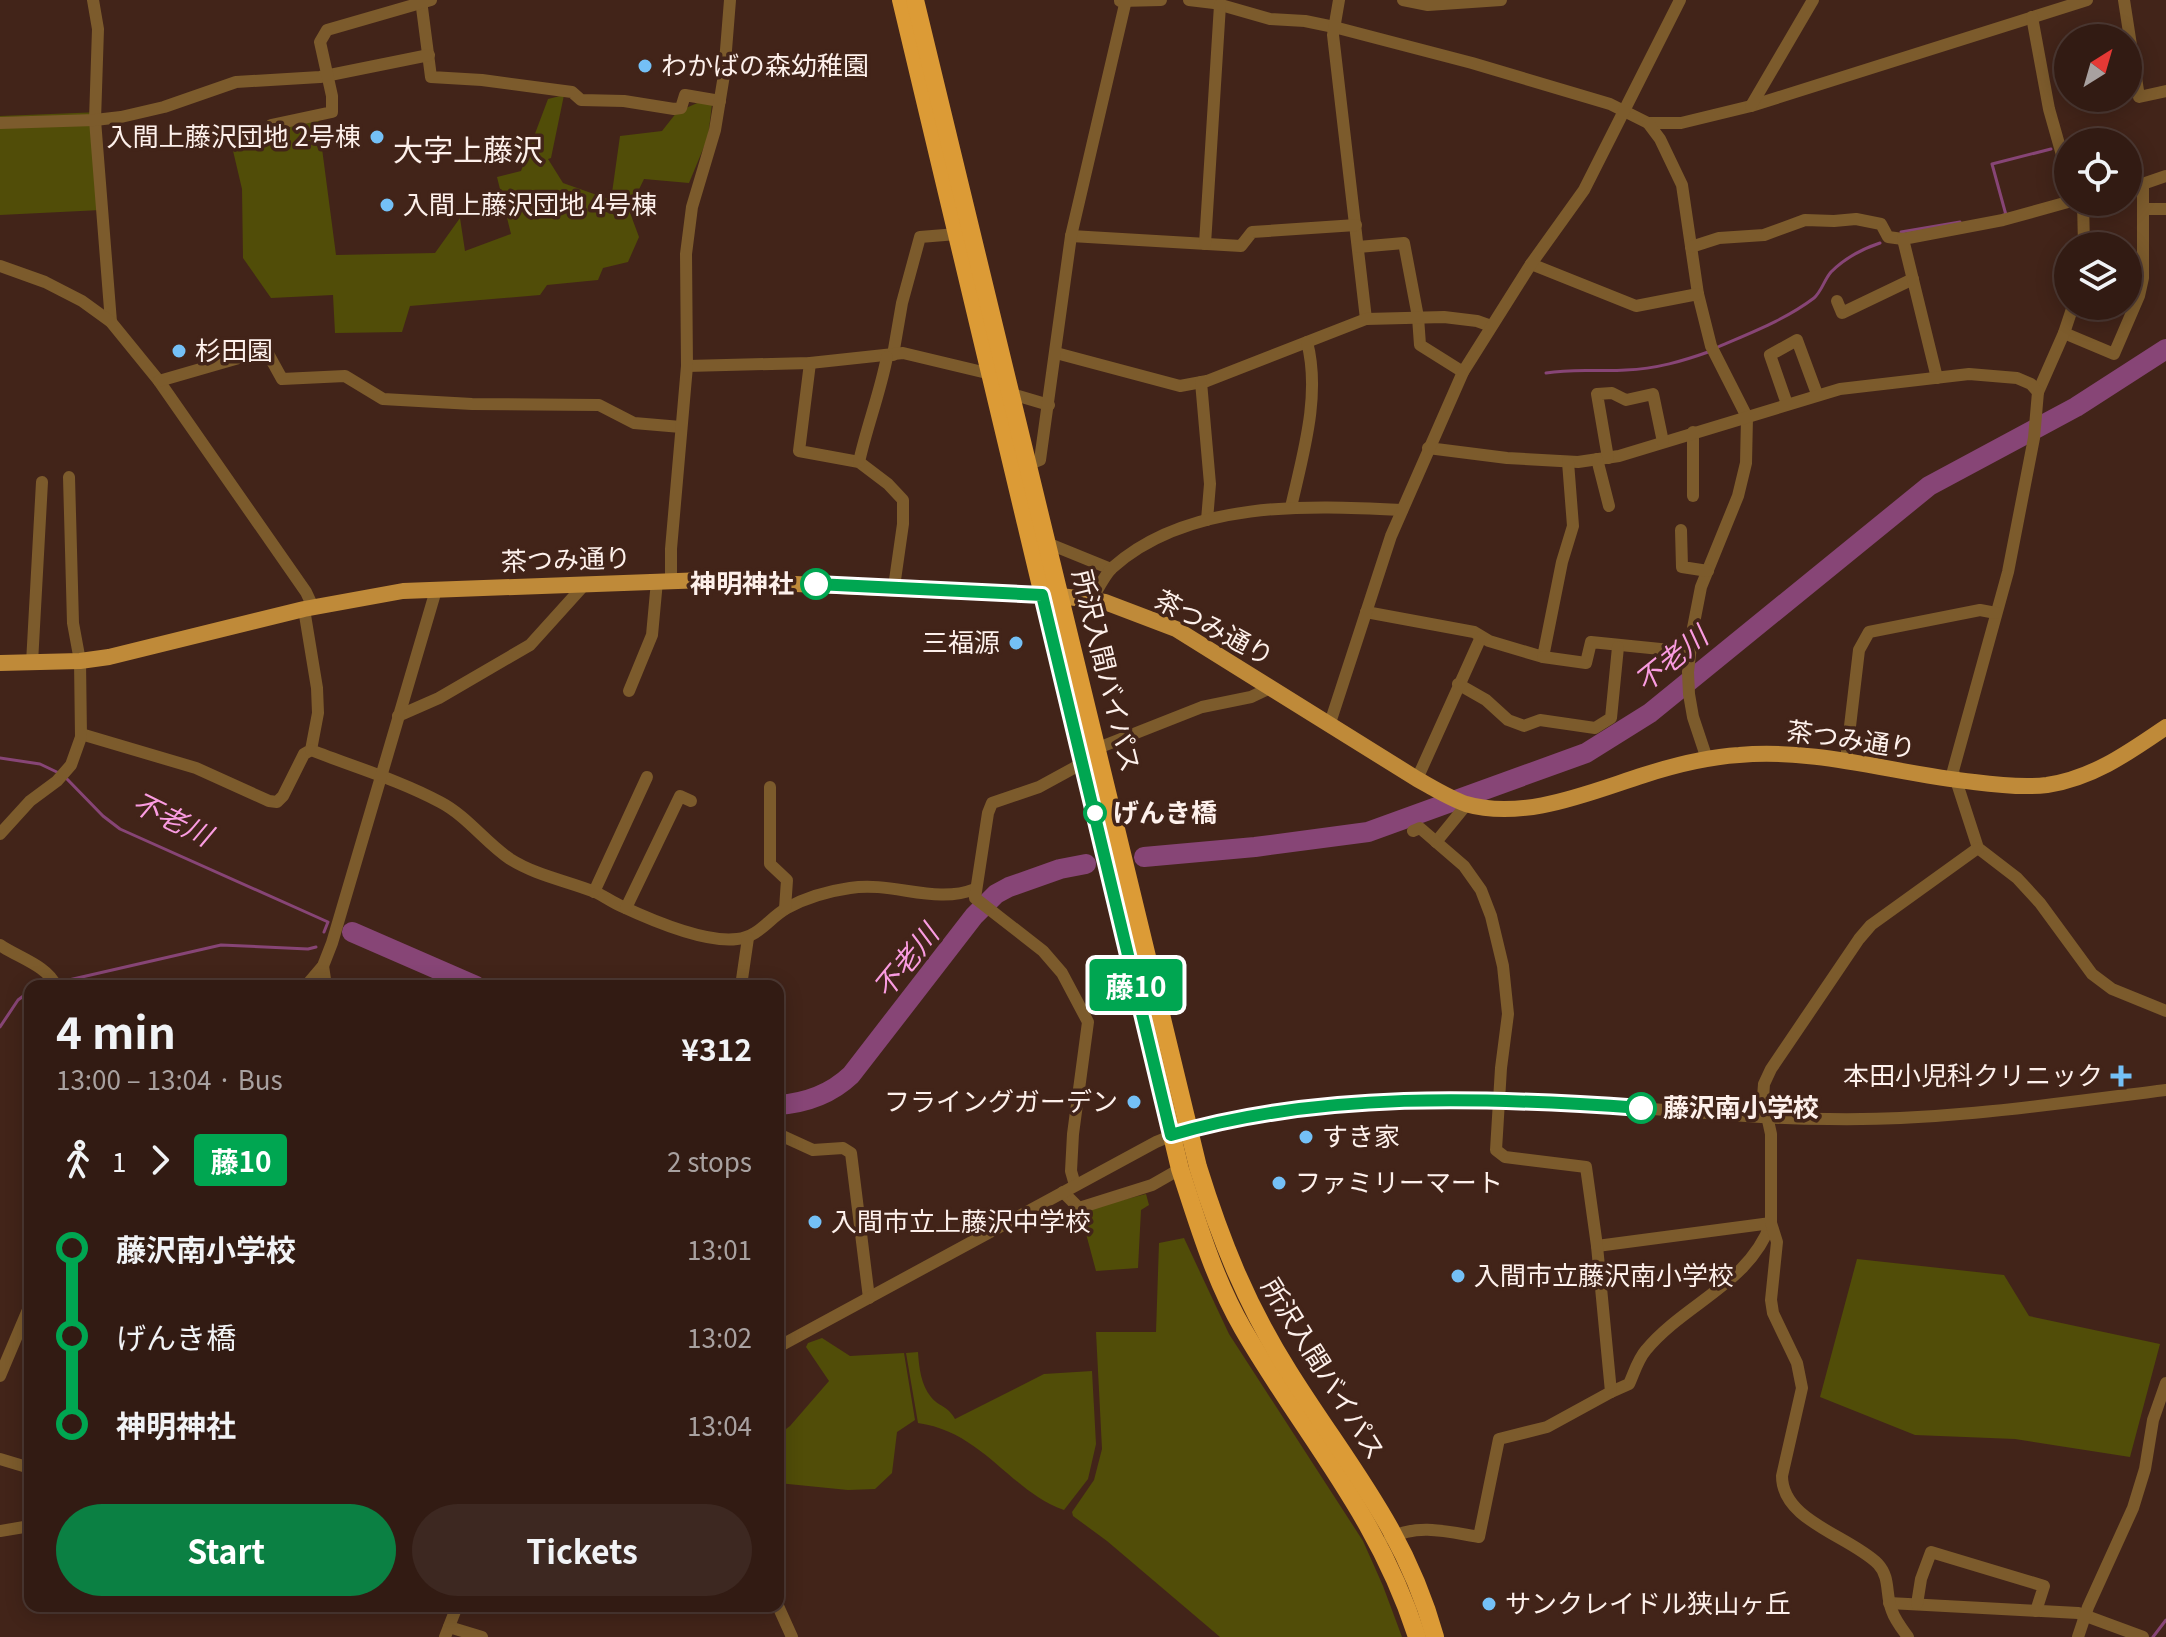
<!DOCTYPE html>
<html lang="en">
<head>
<meta charset="utf-8">
<style>
	:root { --surface:#321b13; --page:#3d2821; --text:#f1f3f6; --muted:#a8a1a0; --line:#4d3933; --accent:#0b8043 }
	body { margin:0; font-family:Georgia,"Noto Sans JP",serif; background:var(--page); color:var(--text); height:100vh; display:flex; flex-direction:column; font-size:30px; white-space:nowrap }
	* { box-sizing:border-box; margin:0 }
	p { font-size:26px; color:var(--muted) }
	.icon { flex:none; width:44px; height:44px; fill:none; stroke:currentColor; stroke-width:2; stroke-linecap:round; stroke-linejoin:round }
	.map { position:relative; flex:1; overflow:hidden }
	.side { position:absolute; left:24px; top:980px; width:760px; height:632px; display:flex; flex-direction:column; background:var(--surface); border-radius:16px; box-shadow:0 4px 20px #0003,0 0 0 2px var(--line) }
	.side>* { flex:none }
	.badge { padding:0 16px; border-radius:6px; font-size:28px; line-height:52px }
	.needle { width:52px; rotate:37deg }
	.fabs { position:absolute; left:2054px; top:24px; display:grid; gap:16px }
	.fabs a { display:grid; place-items:center; width:88px; height:88px; border-radius:50%; background:var(--surface); box-shadow:0 4px 20px #0003,0 0 0 2px var(--line); font-size:40px }
	.map>.badge { position:absolute; translate:-50% -50%; box-shadow:0 0 0 4px #fff }
	.legs { display:flex; align-items:center; gap:12px; height:88px; padding:0 32px; font-size:26px }
	.legs p { margin-inline-start:auto }
	.overview { display:flex; align-items:center; justify-content:space-between; height:136px; padding:0 32px }
	h1 { font-size:44px; font-weight:700; line-height:60px }
	.cta { display:flex; gap:16px; margin-top:auto; padding:16px 32px }
	.cta a { flex:1; height:92px; border-radius:48px; background:var(--accent); color:#fff; font-size:32px; font-weight:700; line-height:92px; text-align:center }
	.cta a+a { background:var(--page); color:var(--text) }
	ul { padding:0 32px; list-style:none }
	li { display:flex; align-items:center; gap:28px; height:88px; font-size:30px }
	li i { display:grid; place-items:center; width:12px; height:100%; margin:0 10px; background:currentColor }
	li i::after { content:''; width:20px; height:20px; margin:-10px; border:6px solid; border-radius:50%; background:var(--surface) }
	li p { margin-inline-start:auto }
	li:first-child i { background:linear-gradient(#0000 50%,currentColor 0) }
	li:last-child i { background:linear-gradient(currentColor 50%,#0000 0) }
	.map>svg:first-child { display:block }
</style>
</head>
<body>
<div class="map">
<svg width="2166" height="1637" viewBox="0 0 2166 1637">
	<rect width="100%" height="100%" fill="#422419"/>
	<!-- green -->
	<g fill="#514d08">
		<path d="M564 95 551 158 548 159 563 183 611 200 620 136 662 131 677 112 713 96 708 137 689 183 644 179 629 210 639 237 628 262 603 268 598 280 547 285 540 295 410 306 402 332 335 333 333 295 271 298 243 258 242 189 230 138 318 118 336 255 435 253 460 218 465 251 511 234 497 177 521 171 548 99Z"/>
		<path d="M101 112V210L0 215V116Z"/>
		<path d="M1146 1194 1149 1205 1141 1210 1138 1268 1096 1271 1081 1215 1084 1210Z"/>
		<path d="M1184 1238 1229 1334 1363 1541 1383 1586 1402 1637H1220L1107 1541 1073 1516 1072 1512 1094 1480 1102 1449 1096 1332H1156L1159 1243Z"/>
		<path d="M1857 1259 2004 1275 2029 1316 2160 1344 2130 1457 2015 1439 1915 1435 1820 1397Z"/>
		<path d="M822 1338 850 1356 904 1353 915 1420 897 1432 892 1473 875 1489 848 1490 778 1483V1435L790 1426 829 1381 806 1347 808 1343Z"/>
		<path d="M918 1352C919 1367 921 1385 931 1397 939 1407 947 1405 955 1419L1044 1374 1092 1371 1096 1444 1088 1479 1064 1510C1011 1492 983 1432 918 1423L906 1353Z"/>
	</g>
	<g fill="none" stroke-linecap="round" stroke-linejoin="round">
		<!-- stream -->
		<g stroke="#874576" stroke-width="3">
			<path d="M2079 142 2102 137 2106 131"/>
			<path d="M2003 215H2006L1992 164 2051 149"/>
			<path d="M1901 232 1960 222"/>
			<path d="M1718 347C1750 333 1785 320 1814 298 1822 291 1824 280 1831 272 1845 258 1862 249 1880 243"/>
			<path d="M1546 373C1575 368 1598 372 1626 370 1656 369 1683 361 1711 351"/>
			<path d="M0 758 40 764 61 774"/>
			<path d="M67 779 103 816 120 829 328 922 324 932"/>
			<path d="M60 982 221 945 308 949 316 947"/>
			<path d="M0 1027 18 1000 30 991"/>
			<path d="M2153 1637 2166 1620"/>
		</g>
		<!-- river -->
		<g stroke="#874576" stroke-width="20">
			<path d="M1144 857 1255 847 1368 832 1586 753 1650 713 1929 486 2076 407 2166 349"/>
			<path d="M352 932 476 986"/>
			<path d="M778 1105C806 1103 831 1094 851 1075L974 916 996 894 1009 887 1060 869 1086 864"/>
		</g>
		<!-- minor -->
		<g stroke="#7c5b2c" stroke-width="12">
			<path d="M93 0 98 29 95 120 111 322"/>
			<path d="M421 0 431 77 482 80 572 92 581 100 624 101 674 109 681 108 685 95 720 101"/>
			<path d="M1189 0 1214 3 1270 19 1305 21 1334 27 1472 63 1610 104 1648 123H1681L1751 106 2087 0"/>
			<path d="M1339 0 1333 35 1366 319"/>
			<path d="M1403 0 1428 5 1501 0"/>
			<path d="M2124 0 2139 97 2166 91"/>
			<path d="M1120 1 1161 0"/>
			<path d="M2032 17 2049 109 2068 176"/>
			<path d="M1751 106 1813 0"/>
			<path d="M0 123 95 120 121 117 164 107 236 82 320 77 429 55"/>
			<path d="M1648 123 1660 139 1682 185 1698 294 1711 346 1747 417 1746 463 1738 496 1701 587 1693 628 1688 672 1689 694 1693 717 1707 759"/>
			<path d="M271 125 332 112V96L320 42 327 30 431 0"/>
			<path d="M2128 189 2166 176"/>
			<path d="M2083 202 2084 246"/>
			<path d="M2145 209H2166"/>
			<path d="M1071 236 1241 246 1252 232 1356 225"/>
			<path d="M1205 244 1220 5"/>
			<path d="M1358 247 1404 243 1418 317 1420 345 1463 372"/>
			<path d="M1691 247 1719 238 1764 235 1805 220 1834 221 1856 219 1881 224 1888 237 1903 239"/>
			<path d="M1531 264 1636 306 1698 294"/>
			<path d="M0 266 45 282 82 301 111 322 159 381 306 592 313 607"/>
			<path d="M1837 301 1842 313 1913 279"/>
			<path d="M2064 333 2114 354 2139 296 2143 278V186"/>
			<path d="M1056 353 1180 386 1207 381 1366 319 1444 317 1477 321 1491 326"/>
			<path d="M893 355 902 303 920 237 957 234"/>
			<path d="M810 363 799 451 859 462 888 484 903 500V524L894 587"/>
			<path d="M687 366 810 363 903 353 991 374"/>
			<path d="M1937 378 1903 239 2003 220 2068 202"/>
			<path d="M159 381 266 350 282 379 345 376 383 399 472 404 599 405 634 423 681 427"/>
			<path d="M1201 382 1210 484 1207 520"/>
			<path d="M2038 392 2064 333 2073 306"/>
			<path d="M1012 394 1049 405"/>
			<path d="M1787 404 1770 355 1797 340 1817 394"/>
			<path d="M1693 432V496"/>
			<path d="M1428 448 1507 458 1578 462 1619 456 1840 389 1969 374 2017 378 2031 384 2038 392 2034 438 2008 572 1953 771 1978 848 2017 878 2040 903 2092 974 2112 989 2166 1011"/>
			<path d="M1608 458 1597 394 1612 393 1626 400 1653 394 1663 442"/>
			<path d="M1597 459 1609 506"/>
			<path d="M859 462C867 426 880 393 887 357"/>
			<path d="M1027 465 1040 460 1071 236 1126 0"/>
			<path d="M1291 507C1303 454 1321 395 1307 342"/>
			<path d="M1681 530 1682 567 1708 571"/>
			<path d="M1047 543 1111 569"/>
			<path d="M671 580V549L687 366 686 254 692 207 715 130 724 75 730 0"/>
			<path d="M1092 599C1098 589 1104 576 1112 568 1188 500 1308 505 1402 510"/>
			<path d="M1366 612 1474 632 1489 641 1543 657 1562 562 1573 526 1568 462"/>
			<path d="M1543 657 1586 663 1591 642 1690 652"/>
			<path d="M32 663 42 482"/>
			<path d="M1458 684 1486 700 1508 720 1524 726 1540 720 1595 728 1611 718 1618 647"/>
			<path d="M629 691 652 635 657 581"/>
			<path d="M398 716 439 698 530 645 586 583"/>
			<path d="M1330 723 1391 536 1463 372 1531 264 1584 190 1680 0"/>
			<path d="M81 734 196 768 269 801 277 802 283 796 304 754 311 750 318 713 317 688 304 609"/>
			<path d="M1098 748 1202 707 1251 697 1272 687"/>
			<path d="M311 750C354 767 399 780 440 802 467 816 485 842 510 859 535 875 567 881 595 892 604 896 612 902 621 906 651 920 705 943 737 939 759 937 769 918 787 908 807 897 829 891 850 888 893 881 935 905 975 889"/>
			<path d="M1846 760 1859 650 1869 632 1980 610 1996 613"/>
			<path d="M1417 779 1481 637"/>
			<path d="M770 787V864L787 880 785 909"/>
			<path d="M0 834 30 801 57 781 71 765 81 737 80 661 73 623 69 477"/>
			<path d="M1436 842 1467 804"/>
			<path d="M594 892 647 777"/>
			<path d="M626 908 680 796 691 801"/>
			<path d="M0 945C17 957 48 966 56 986"/>
			<path d="M323 966 326 986"/>
			<path d="M306 986 323 966 332 943 436 590"/>
			<path d="M741 986 748 938"/>
			<path d="M778 1134 813 1150 843 1148 851 1153 869 1298"/>
			<path d="M1075 1185 1071 1171 1073 1134 1088 1022 1062 973 1043 951 975 898 988 813 992 803 1039 787 1083 763"/>
			<path d="M1063 1192 1079 1208 1152 1185 1180 1169"/>
			<path d="M1597 1246 1771 1223C1749 1284 1685 1303 1646 1350 1638 1359 1634 1373 1629 1384L1611 1392"/>
			<path d="M778 1347 1156 1142C1205 1120 1262 1113 1315 1108 1397 1099 1481 1098 1563 1103 1652 1107 1740 1119 1829 1119 1942 1121 2054 1104 2166 1090"/>
			<path d="M0 1376 30 1305"/>
			<path d="M0 1459 30 1468"/>
			<path d="M0 1531 30 1526"/>
			<path d="M1390 1538C1418 1523 1449 1532 1479 1537L1499 1439 1547 1427 1611 1392 1597 1246 1586 1167 1505 1157 1496 1150 1501 1068 1508 1014 1503 966 1491 916 1481 890 1464 866 1420 828 1413 831"/>
			<path d="M1889 1603 2078 1613 2143 1637"/>
			<path d="M1917 1604 1921 1579 1931 1552 2044 1586 2036 1611"/>
			<path d="M778 1606 792 1637"/>
			<path d="M449 1627 482 1637"/>
			<path d="M445 1637 457 1606"/>
			<path d="M1908 1637C1902 1629 1895 1620 1892 1611 1885 1595 1891 1578 1878 1564 1850 1536 1782 1521 1782 1476L1802 1388 1797 1363 1773 1313 1771 1300 1777 1242 1771 1223V1134L1763 1098 1764 1084 1771 1069 1859 939 1871 925 1978 848"/>
			<path d="M2078 1637 2088 1607 2133 1508 2145 1469 2153 1420 2166 1383"/>
		</g>
		<!-- major -->
		<path stroke="#bf8a39" stroke-width="16" d="M0 663 80 661 109 657 304 609 403 591 705 580 1061 596 1105 602 1176 629 1417 779C1433 788 1449 798 1466 804 1524 821 1590 792 1644 775 1675 765 1707 757 1739 755 1819 748 1895 774 1974 782 1997 785 2023 788 2047 785 2093 778 2128 753 2166 727"/>
		<!-- highway -->
		<g stroke="#dc9b36" stroke-width="18">
			<path d="M901 0 1180 1169C1198 1224 1214 1279 1243 1329 1305 1436 1378 1515 1417 1637"/>
			<path d="M915 0 1198 1167C1221 1241 1247 1306 1289 1372 1346 1463 1405 1529 1435 1637"/>
		</g>
	</g>
	<g fill="none" stroke-linecap="round" stroke-linejoin="round">
		<!-- line-1 casing -->
		<g stroke="#fff" stroke-width="18">
			<path id="line-1" d="M816 584 1042 595 1171 1135C1320 1091 1487 1097 1641 1108"/>
		</g>
		<!-- line-1 -->
		<use href="#line-1" stroke="#00a651" stroke-width="12"/>
	</g>
	<!-- markers -->
	<g fill="#74c0f6" stroke="#422419" stroke-width="3">
		<circle cx="645" cy="66" r="8"/>
		<circle cx="377" cy="137" r="8"/>
		<circle cx="387" cy="205" r="8"/>
		<circle cx="179" cy="351" r="8"/>
		<circle cx="1016" cy="643" r="8"/>
		<path d="M2117 1064h8v8h8v8h-8v8h-8v-8h-8v-8h8z"/>
		<circle cx="1134" cy="1102" r="8"/>
		<circle cx="1306" cy="1137" r="8"/>
		<circle cx="1279" cy="1183" r="8"/>
		<circle cx="815" cy="1222" r="8"/>
		<circle cx="1458" cy="1276" r="8"/>
		<circle cx="1489" cy="1604" r="8"/>
	</g>
	<g fill="#fff" stroke="#00a651" stroke-width="4">
		<circle cx="816" cy="584" r="14"/>
		<circle cx="1095" cy="813" r="10"/>
		<circle cx="1641" cy="1108" r="14"/>
	</g>
	<g text-anchor="middle" stroke-width="7" stroke-linejoin="round" paint-order="stroke">
		<!-- poi labels -->
		<g font-size="26" fill="#fdf0eb" stroke="#422419" text-anchor="start">
			<text x="661" y="75">わかばの森幼稚園</text>
			<text x="361" y="146" text-anchor="end">入間上藤沢団地 2号棟</text>
			<text x="403" y="214">入間上藤沢団地 4号棟</text>
			<text x="195" y="360">杉田園</text>
			<text x="1000" y="652" text-anchor="end">三福源</text>
			<text x="2103" y="1085" text-anchor="end">本田小児科クリニック</text>
			<text x="1118" y="1111" text-anchor="end">フライングガーデン</text>
			<text x="1322" y="1146">すき家</text>
			<text x="1295" y="1192">ファミリーマート</text>
			<text x="831" y="1231">入間市立上藤沢中学校</text>
			<text x="1474" y="1285">入間市立藤沢南小学校</text>
			<text x="1505" y="1613">サンクレイドル狭山ヶ丘</text>
		</g>
		<!-- street labels -->
		<g font-size="26" fill="#fdf0eb" stroke="#422419">
			<text transform="translate(566 560) rotate(-2)" y="9">茶つみ通り</text>
			<text transform="translate(1214 628) rotate(28)" y="9">茶つみ通り</text>
			<text transform="translate(1106 671) rotate(76)" y="9">所沢入間バイパス</text>
			<text transform="translate(1851 740) rotate(8)" y="9">茶つみ通り</text>
			<text transform="translate(1323 1369) rotate(58)" y="9">所沢入間バイパス</text>
		</g>
		<!-- stop labels -->
		<g font-size="26" font-weight="bold" fill="#fdf0eb" stroke="#422419" text-anchor="start">
			<text x="794" y="593" text-anchor="end">神明神社</text>
			<text x="1113" y="822">げんき橋</text>
			<text x="1663" y="1117">藤沢南小学校</text>
		</g>
		<!-- water labels -->
		<g font-size="28" font-style="italic" fill="#fa9ce1" stroke="#422419">
			<text transform="translate(1671 659) rotate(-39)" y="10">不老川</text>
			<text transform="translate(172 819) rotate(26)" y="10">不老川</text>
			<text transform="translate(906 961) rotate(-51)" y="10">不老川</text>
		</g>
		<!-- quarter labels -->
		<g font-size="30" fill="#fdf0eb" stroke="#422419">
			<text x="468" y="161">大字上藤沢</text>
		</g>
	</g>
</svg>
<div class="fabs">
<a><svg class="needle" viewBox="-14 -14 28 28"><path d="M0-13l5 13h-10z" fill="#e53935"/><path d="M0 13l5-13h-10z" fill="#a8a1a0"/></svg></a>
<a><svg class="icon" aria-label="locate" viewBox="0 0 24 24"><circle cx="12" cy="12" r="6"/><path d="M12 2v4M12 18v4M2 12h4M18 12h4"/></svg></a>
<a><svg class="icon" aria-label="layers" viewBox="0 0 24 24"><path d="M12 4l9 5-9 5-9-5zM3 14l9 5 9-5"/></svg></a>
</div>
<b class="badge" style="left:1136px;top:985px;background:#00a651;color:#fff">藤10</b>
<section class="side">
<div class="overview"><div><h1>4 min</h1><p>13:00 – 13:04 · Bus</p></div><b>¥312</b></div>
<div class="legs"><svg class="icon" aria-label="walk" viewBox="0 0 24 24"><circle cx="13" cy="4" r="2"/><path d="M13 8l-2 6 4 7M11 14l-3 7M7 12l3-4h3l4 4"/></svg>1<svg class="icon" aria-label="forward" viewBox="0 0 24 24"><path d="M9 5l7 7-7 7"/></svg><b class="badge" style="background:#00a651;color:#fff">藤10</b><p>2 stops</p></div>
<ul>
<li><i style="color:#00a651"></i><b>藤沢南小学校</b><p>13:01</p></li>
<li><i style="color:#00a651"></i><span>げんき橋</span><p>13:02</p></li>
<li><i style="color:#00a651"></i><b>神明神社</b><p>13:04</p></li>
</ul>
<div class="cta"><a>Start</a><a>Tickets</a></div>
</section>
</div>
</body>
</html>
